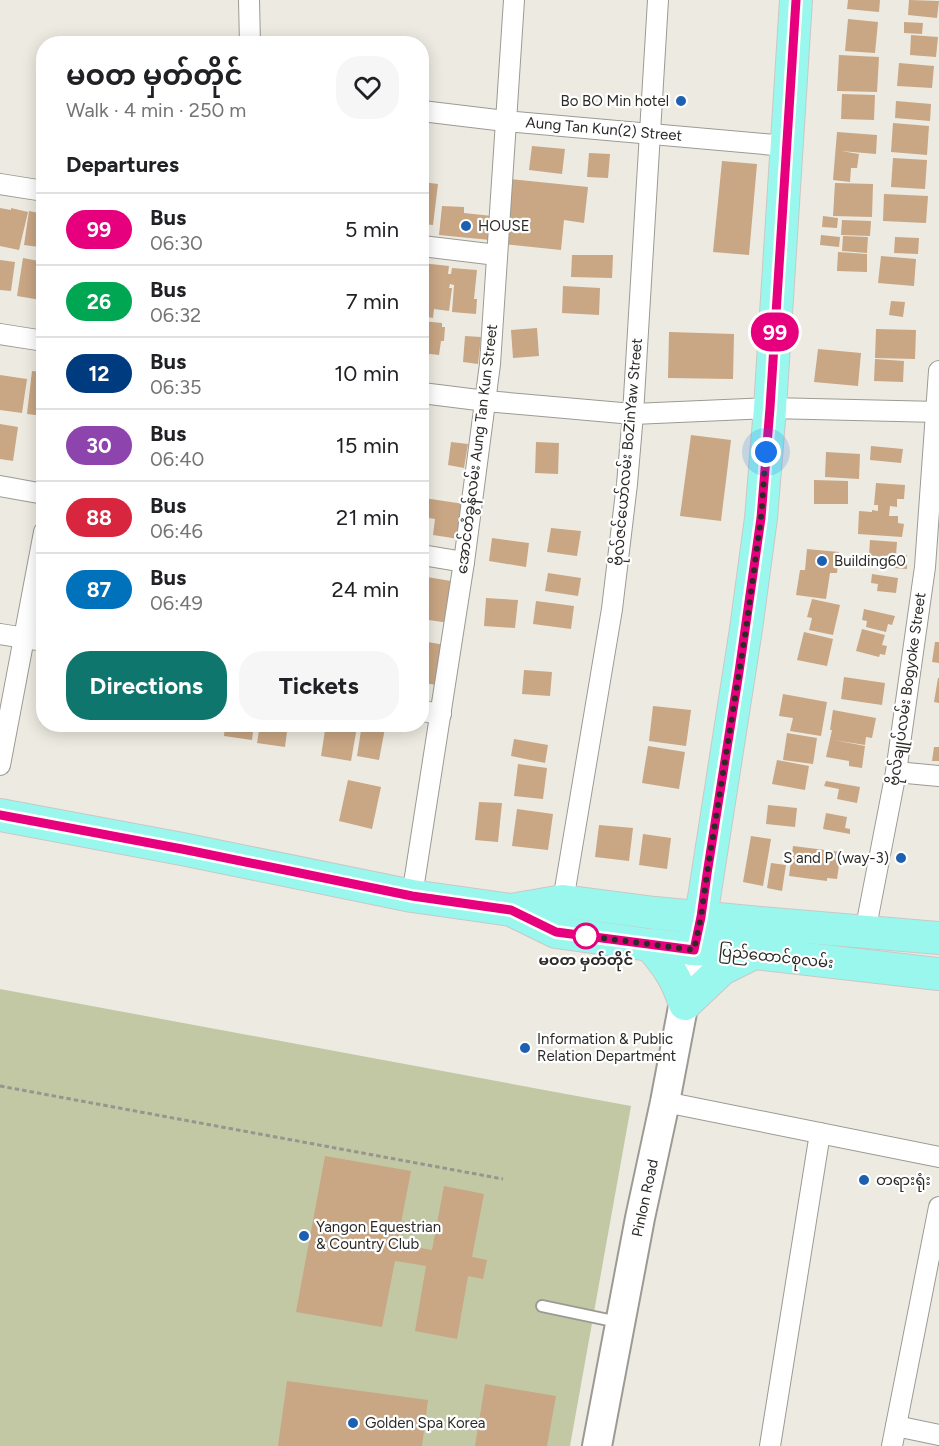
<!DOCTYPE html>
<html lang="en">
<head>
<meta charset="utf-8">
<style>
	:root { --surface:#fff; --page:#f6f6f6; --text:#202124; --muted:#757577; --line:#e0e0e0; --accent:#0f766e }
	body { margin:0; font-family:Figtree,"Noto Sans Myanmar",sans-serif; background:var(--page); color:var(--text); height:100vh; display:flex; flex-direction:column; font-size:22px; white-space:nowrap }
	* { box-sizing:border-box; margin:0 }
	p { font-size:20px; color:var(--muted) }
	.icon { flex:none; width:33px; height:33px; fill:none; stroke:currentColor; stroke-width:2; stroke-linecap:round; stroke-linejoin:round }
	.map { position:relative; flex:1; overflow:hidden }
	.side { position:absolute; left:36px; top:36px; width:393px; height:696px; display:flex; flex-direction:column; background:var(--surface); border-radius:24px; box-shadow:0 3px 15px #0003 }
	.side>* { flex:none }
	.badge { padding:0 12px; border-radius:20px; font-size:21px; line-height:39px }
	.you { position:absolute; width:30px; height:30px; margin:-15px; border:4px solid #fff; border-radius:50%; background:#1a73e8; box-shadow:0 0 0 9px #1a73e833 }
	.map>.badge { position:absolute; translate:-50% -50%; box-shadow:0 0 0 3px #fff }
	h2 { padding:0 30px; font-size:22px; line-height:54px }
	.round { display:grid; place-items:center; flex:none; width:63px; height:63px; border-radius:24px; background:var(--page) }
	.summary { display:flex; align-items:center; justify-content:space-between; height:102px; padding:0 30px }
	h1 { font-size:28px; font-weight:700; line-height:45px }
	.primary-button { display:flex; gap:12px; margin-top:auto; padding:12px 30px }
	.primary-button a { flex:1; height:69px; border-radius:24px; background:var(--accent); color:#fff; font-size:24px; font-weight:700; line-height:69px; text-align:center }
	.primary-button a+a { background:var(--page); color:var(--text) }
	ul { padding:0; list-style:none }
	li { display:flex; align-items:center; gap:18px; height:72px; padding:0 30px; border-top:2px solid var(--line) }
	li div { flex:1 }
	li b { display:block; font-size:22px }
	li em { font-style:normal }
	li .badge { min-width:66px; font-weight:700; text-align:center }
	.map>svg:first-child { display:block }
</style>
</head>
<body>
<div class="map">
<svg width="939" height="1446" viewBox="0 0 939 1446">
	<rect width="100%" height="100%" fill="#edebe1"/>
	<!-- green -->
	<path fill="#c3c8a4" d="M0 989 631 1106 570 1446H0Z"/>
	<!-- building -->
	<g fill="#c9a684">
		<path d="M848 0H880L879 12 847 9Z"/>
		<path d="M909 0 939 1 937 18 908 15Z"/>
		<path d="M848 19 878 22 875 53 845 51Z"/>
		<path d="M904 22 923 23 922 34 904 33Z"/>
		<path d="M911 35 938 37 936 57 910 55Z"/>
		<path d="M839 55 879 57 877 92 837 91Z"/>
		<path d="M899 63 934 66 932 88 897 86Z"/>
		<path d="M842 94 875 95 874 120 841 119Z"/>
		<path d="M896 101 931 104 930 121 895 118Z"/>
		<path d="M893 123 929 126 927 155 891 152Z"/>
		<path d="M837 132 877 135 876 154 841 151 859 154 857 168H851L850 182 833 180Z"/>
		<path d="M532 146 565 149 562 174 529 170Z"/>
		<path d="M589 153 610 154 608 178 587 177Z"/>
		<path d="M893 158 927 160 925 189 891 187Z"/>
		<path d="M722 161 757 164 749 255 713 252Z"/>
		<path d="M510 179 588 187 584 223 564 220 561 250 503 244Z"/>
		<path d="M422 182 438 184 433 225 422 224Z"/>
		<path d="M835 183 873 184 872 217 833 216Z"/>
		<path d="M884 194 928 196 926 223 883 221Z"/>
		<path d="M442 206 464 207V213L492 216 490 240 439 235Z"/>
		<path d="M0 208 11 210V208L28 212 19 250 0 246Z"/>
		<path d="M29 211 44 214 39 247 24 245Z"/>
		<path d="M823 216 838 218 837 228 822 227Z"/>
		<path d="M842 220 871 221 870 236 841 235Z"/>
		<path d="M821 235 840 237 839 247 820 245Z"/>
		<path d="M843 236 868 237 867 253 842 251Z"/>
		<path d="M895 237 919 238 918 254 894 253Z"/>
		<path d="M838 252 867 254V272L837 271Z"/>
		<path d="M572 255H613L612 278 571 277Z"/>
		<path d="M881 256 916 259 914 286 878 283Z"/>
		<path d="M23 258 44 262V287L41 300 17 296Z"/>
		<path d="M0 260 15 262 11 291 0 290Z"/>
		<path d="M422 263 449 266 448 274H451L452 268 477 270 474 299H477L476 314 452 312 454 285 450 284 449 288H452L449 311 434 309 433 318 422 316Z"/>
		<path d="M563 286 600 288 599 315 562 313Z"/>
		<path d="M891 301 905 302 903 317 889 315Z"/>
		<path d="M422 321 442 323V327H445L444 341H441L439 355 422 353Z"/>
		<path d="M537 328 539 356 513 358 511 330Z"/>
		<path d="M876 329 916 330 915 359 875 358Z"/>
		<path d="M669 332 734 334 733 379 668 378Z"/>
		<path d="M465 336 481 337 478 364 463 362Z"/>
		<path d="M818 349 861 353 858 386 814 382Z"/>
		<path d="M875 359 904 361 903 382 874 381Z"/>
		<path d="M32 371 44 372V416L27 414Z"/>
		<path d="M0 375 27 379 22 413 0 410Z"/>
		<path d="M0 424 18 427 13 461 0 459Z"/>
		<path d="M691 435 731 440 721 521 680 516Z"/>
		<path d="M451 442 468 444 464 468 448 465Z"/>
		<path d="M536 442 559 443 558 474 535 473Z"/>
		<path d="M422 443 426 444 425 463H422Z"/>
		<path d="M871 446 903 449 901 463 870 460Z"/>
		<path d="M826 452 860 454 859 479 825 477Z"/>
		<path d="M814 480 848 481V504H814Z"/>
		<path d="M876 483 905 485 904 499H897V507L890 506 889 516H898V523L904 524 902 537 858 534 859 511 872 512V510L878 511V505H874Z"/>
		<path d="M424 498 464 504 459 539 433 535 435 519 422 517Z"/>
		<path d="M551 528 581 531 577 556 547 552Z"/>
		<path d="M492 538 529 543 526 567 489 561Z"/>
		<path d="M870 540 897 542 896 555H907V569L893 568 894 557 869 556Z"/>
		<path d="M807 549 839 552 837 573H830L826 599 796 595 800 570H805Z"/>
		<path d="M548 573 581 578 578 596 545 591Z"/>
		<path d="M872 574 898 578 896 593 877 591 878 584 871 583Z"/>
		<path d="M427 577 451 581 449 592 455 593 449 623 422 619V608Z"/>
		<path d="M486 598 518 600 515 628 484 626Z"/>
		<path d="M812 599 840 605 833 635 809 630 812 618 807 617Z"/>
		<path d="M536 601 574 606 571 629 533 624Z"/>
		<path d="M864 609 895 616 892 625 888 624 886 632 866 627 867 621 862 620Z"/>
		<path d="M862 629 885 635 882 645 887 646 885 655 880 654 879 657 856 651Z"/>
		<path d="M804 632 833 639 827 666 797 660Z"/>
		<path d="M422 641 445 645 438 685 422 683Z"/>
		<path d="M935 642H939V663L932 662Z"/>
		<path d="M524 670 552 672 550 696 522 694Z"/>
		<path d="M844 677 885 683 882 705 841 699Z"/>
		<path d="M938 678H939V703L934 702Z"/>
		<path d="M783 694 827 702 821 736 790 731 793 718 779 716Z"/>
		<path d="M653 706 691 710 686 746 649 741Z"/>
		<path d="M833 710 876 718 872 738 866 737 865 745 834 740 865 746 862 768 849 766V761L826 757 832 730H830Z"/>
		<path d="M159 724H180L179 729 159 726Z"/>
		<path d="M192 724H215L214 732 192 728Z"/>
		<path d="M225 724H254L252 740 224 736Z"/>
		<path d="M260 724H288L285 747 257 743Z"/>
		<path d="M326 724H342L357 727 351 761 321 756Z"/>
		<path d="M362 724 385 728 379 760 357 756Z"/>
		<path d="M787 733 817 738 813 764 783 760Z"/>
		<path d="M514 739 548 745 545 763 511 756Z"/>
		<path d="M648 746 685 752 679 789 642 783Z"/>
		<path d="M934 747H939V761H932Z"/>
		<path d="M777 760 809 766 805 790 772 784Z"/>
		<path d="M518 764 547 768 543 799 514 796Z"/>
		<path d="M348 780 381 787 372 829 339 821Z"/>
		<path d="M826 781 860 787 857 803 837 799 839 789 824 786Z"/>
		<path d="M479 802 502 803 498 842 475 840Z"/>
		<path d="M768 805 797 808 795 827 766 824Z"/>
		<path d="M517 809 553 814 548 850 512 846Z"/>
		<path d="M826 813 847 817 845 828 850 829V834L823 829Z"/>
		<path d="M599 825 633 828 629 861 595 857Z"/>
		<path d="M643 834 671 838 667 869 639 865Z"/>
		<path d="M751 836 771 839 763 886 743 882Z"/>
		<path d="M793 846 841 852 837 879 827 878V881L789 876Z"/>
		<path d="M771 863 786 865 782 891 767 888Z"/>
		<path d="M325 1156 411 1171 397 1244 432 1250 444 1186 484 1194 472 1257 487 1260 483 1279 468 1276 457 1339 415 1331 426 1266 402 1262 395 1261 382 1327 296 1312Z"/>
		<path d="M287 1381 428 1400 422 1446H278Z"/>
		<path d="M485 1384 556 1396 547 1446H475Z"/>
	</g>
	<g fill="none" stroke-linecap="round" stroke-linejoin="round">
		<!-- service casing -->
		<g stroke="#9c9a92" stroke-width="14">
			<path id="service" d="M542 1306 618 1322"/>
		</g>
		<!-- minor casing -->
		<g stroke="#9c9a92" stroke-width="22">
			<g id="minor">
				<path d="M249 0 250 44"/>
				<path d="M422 111 505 121 786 146"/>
				<path d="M0 184 44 191"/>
				<path d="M422 246 497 255"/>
				<path d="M0 334 44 341"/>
				<path d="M422 393 486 401 633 414 770 408 939 412"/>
				<path d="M0 486 44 494"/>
				<path d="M422 555 464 562"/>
				<path d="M0 634 44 641"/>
				<path d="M422 711 441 714"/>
				<path d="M0 765 44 532"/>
				<path d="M896 772 939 776"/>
				<path d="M412 896 464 562 490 364 514 0"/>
				<path d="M563 901 612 609 627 484 633 414 658 0"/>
				<path d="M865 932 896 772 925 567 939 371"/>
				<path d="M665 1102 939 1157"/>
				<path d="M896 1426 939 1435"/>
				<path d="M770 1446 820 1133"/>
				<path d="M892 1446 939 1207"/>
			</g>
		</g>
		<!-- secondary casing -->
		<g stroke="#9c9a92" stroke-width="32">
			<path id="secondary" d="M597 1446 640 1218 665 1102 694 949"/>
		</g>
		<!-- primary casing -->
		<g stroke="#c8c8c7" stroke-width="34">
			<g id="primary">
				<path d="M0 815 182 849 412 896 511 910 556 932 650 945 694 949 754 953 939 974"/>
				<path d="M511 910 563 901 655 913 760 923 939 938"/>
				<path d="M650 945C668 966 676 977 685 1004L722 969 754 953"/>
				<path d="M694 949 701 917 746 629 761 518 770 408 796 0"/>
			</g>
		</g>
		<!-- path -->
		<path stroke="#96958e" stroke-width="3" stroke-dasharray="4.5 3" stroke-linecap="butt" d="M0 1086 503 1179"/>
		<!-- service -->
		<use href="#service" stroke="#fff" stroke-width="10"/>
		<!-- minor -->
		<use href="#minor" stroke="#fff" stroke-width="20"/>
		<!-- secondary -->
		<use href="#secondary" stroke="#fff" stroke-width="28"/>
		<!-- primary -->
		<use href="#primary" stroke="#9af7ed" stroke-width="32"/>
	</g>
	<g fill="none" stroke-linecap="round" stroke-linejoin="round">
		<!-- line casing -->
		<g stroke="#fff" stroke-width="14">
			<path id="line" d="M0 815 182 849 412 896 511 910 556 932 694 950 701 917 707 874 739 672 761 518 770 408 796 0"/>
		</g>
		<!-- line -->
		<use href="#line" stroke="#e6007e" stroke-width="9"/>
		<!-- walk -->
		<path stroke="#2c2b28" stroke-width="6" stroke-dasharray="0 10.8" d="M586 936 579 935 694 950 701 917 707 874 746 629 761 518 766 452"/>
	</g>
	<!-- markers -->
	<g fill="#1d5fb0" stroke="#fff" stroke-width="2">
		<circle cx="681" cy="101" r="6"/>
		<circle cx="466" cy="226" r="6"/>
		<circle cx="822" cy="561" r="6"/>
		<circle cx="901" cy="858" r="6"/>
		<circle cx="525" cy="1048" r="6"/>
		<circle cx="864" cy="1180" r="6"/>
		<circle cx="304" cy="1236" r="6"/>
		<circle cx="353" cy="1423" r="6"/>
	</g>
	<circle fill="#fff" stroke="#e6007e" stroke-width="3" cx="586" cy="936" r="12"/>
	<g text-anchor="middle" stroke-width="4.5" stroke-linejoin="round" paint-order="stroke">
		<!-- poi labels -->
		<g font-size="15" fill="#2c2b28" stroke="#fff" text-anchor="start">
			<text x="669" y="106" text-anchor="end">Bo BO Min hotel</text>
			<text x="478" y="231">HOUSE</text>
			<text x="834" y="566">Building60</text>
			<text x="889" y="863" text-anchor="end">S and P (way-3)</text>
			<text x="537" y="1044">Information &amp; Public<tspan x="537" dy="17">Relation Department</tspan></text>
			<text x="876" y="1185">တရားရုံး</text>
			<text x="316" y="1232">Yangon Equestrian<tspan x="316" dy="17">&amp; Country Club</tspan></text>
			<text x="365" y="1428">Golden Spa Korea</text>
		</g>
		<!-- street labels -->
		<g font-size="15" fill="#2c2b28" stroke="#fff">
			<text transform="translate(604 129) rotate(5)" y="5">Aung Tan Kun(2) Street</text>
			<text transform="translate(477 449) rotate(-83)" y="5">အောင်တံခွန်လမ်း Aung Tan Kun Street</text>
			<text transform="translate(627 452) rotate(-85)" y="5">ဗိုလ်ဇင်ယော်လမ်း BoZinYaw Street</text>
			<text transform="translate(907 689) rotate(-82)" y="5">ဗိုလ်ချုပ်လမ်း Bogyoke Street</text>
			<text transform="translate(776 957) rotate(6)" y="5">ပြည်ထောင်စုလမ်း</text>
			<text transform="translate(645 1198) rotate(-78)" y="5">Pinlon Road</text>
		</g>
		<!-- stop labels -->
		<g font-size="15" font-weight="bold" fill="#2c2b28" stroke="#fff">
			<text x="586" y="965">မဝတ မှတ်တိုင်</text>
		</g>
	</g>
</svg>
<div class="you" style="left:766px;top:452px"></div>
<b class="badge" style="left:775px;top:332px;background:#e6007e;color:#fff">99</b>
<section class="side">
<div class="summary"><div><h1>မဝတ မှတ်တိုင်</h1><p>Walk · 4 min · 250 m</p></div><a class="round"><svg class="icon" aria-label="heart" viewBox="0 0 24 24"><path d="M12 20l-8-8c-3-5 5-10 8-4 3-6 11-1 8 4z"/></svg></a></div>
<h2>Departures</h2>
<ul>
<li><span class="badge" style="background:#e6007e;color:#fff">99</span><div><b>Bus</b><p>06:30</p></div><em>5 min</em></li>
<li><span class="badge" style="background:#00a651;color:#fff">26</span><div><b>Bus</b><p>06:32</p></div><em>7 min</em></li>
<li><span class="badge" style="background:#003b80;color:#fff">12</span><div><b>Bus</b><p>06:35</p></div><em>10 min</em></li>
<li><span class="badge" style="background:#8e44ad;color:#fff">30</span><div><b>Bus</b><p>06:40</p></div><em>15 min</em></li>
<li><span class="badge" style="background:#d7263d;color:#fff">88</span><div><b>Bus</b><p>06:46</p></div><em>21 min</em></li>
<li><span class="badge" style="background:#0072bc;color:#fff">87</span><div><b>Bus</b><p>06:49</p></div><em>24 min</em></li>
</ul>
<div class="primary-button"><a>Directions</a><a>Tickets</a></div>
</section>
</div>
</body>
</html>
